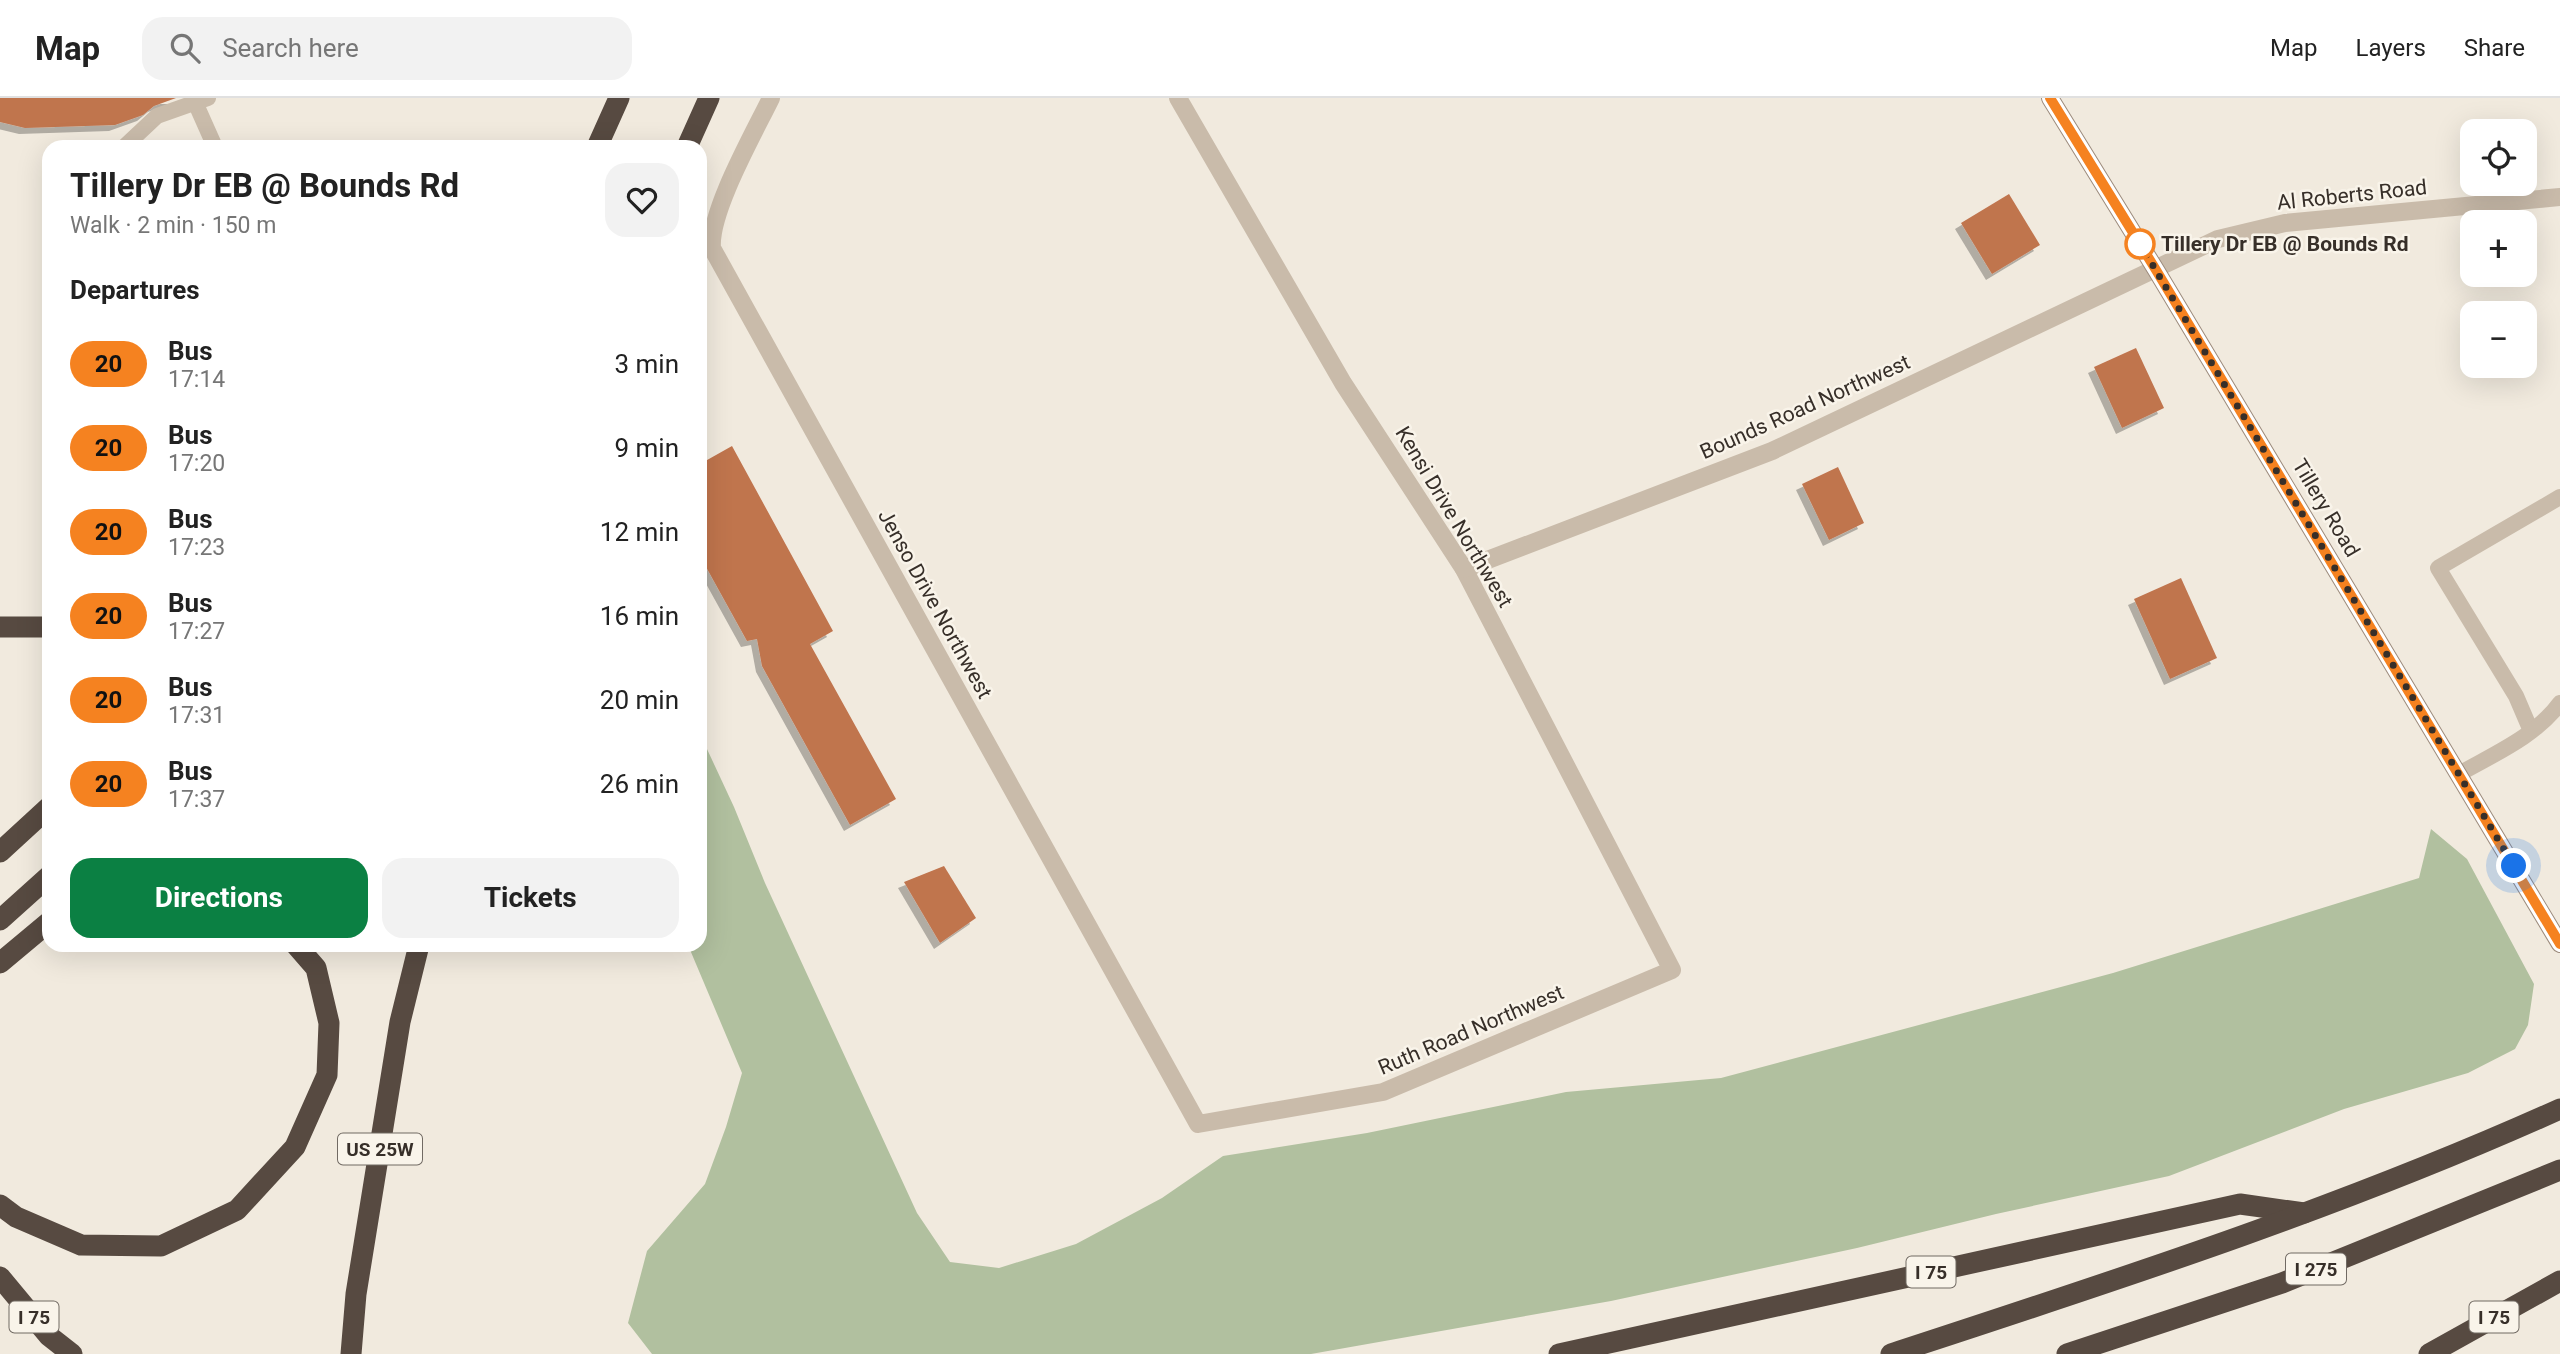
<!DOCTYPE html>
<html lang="en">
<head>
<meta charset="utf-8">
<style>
	:root { --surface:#fff; --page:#f2f2f2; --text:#222; --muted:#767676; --line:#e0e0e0; --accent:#0b8043 }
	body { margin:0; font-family:Roboto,sans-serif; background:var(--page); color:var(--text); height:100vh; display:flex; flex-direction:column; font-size:26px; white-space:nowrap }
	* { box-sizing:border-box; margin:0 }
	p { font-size:23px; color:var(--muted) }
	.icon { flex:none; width:38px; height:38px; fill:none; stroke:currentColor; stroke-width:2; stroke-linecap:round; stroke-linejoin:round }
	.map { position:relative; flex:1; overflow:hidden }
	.details { position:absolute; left:42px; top:42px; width:665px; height:812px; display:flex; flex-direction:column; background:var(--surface); border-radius:21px; box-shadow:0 7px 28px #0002 }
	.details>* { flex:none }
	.badge { padding:0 14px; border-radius:23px; font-size:24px; line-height:46px }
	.fabs { position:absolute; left:2460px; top:21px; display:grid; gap:14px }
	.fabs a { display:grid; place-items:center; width:77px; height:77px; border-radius:14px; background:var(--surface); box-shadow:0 7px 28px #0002; font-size:35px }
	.you { position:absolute; width:35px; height:35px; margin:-18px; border:5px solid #fff; border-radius:50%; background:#1a73e8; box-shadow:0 0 0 10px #1a73e833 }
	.map>.badge { position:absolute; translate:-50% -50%; box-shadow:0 0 0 4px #fff }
	h2 { padding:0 28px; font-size:26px; line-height:63px }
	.round { display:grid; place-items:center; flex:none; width:74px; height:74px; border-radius:21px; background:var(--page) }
	.summary { display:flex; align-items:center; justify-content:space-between; height:119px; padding:0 28px }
	h1 { font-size:33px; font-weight:700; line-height:52px }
	.cta { display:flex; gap:14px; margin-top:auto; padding:14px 28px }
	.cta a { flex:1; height:80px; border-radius:21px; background:var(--accent); color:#fff; font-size:28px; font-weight:700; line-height:80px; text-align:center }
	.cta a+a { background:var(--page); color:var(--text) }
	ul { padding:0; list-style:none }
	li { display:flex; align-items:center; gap:21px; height:84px; padding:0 28px }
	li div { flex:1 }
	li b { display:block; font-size:26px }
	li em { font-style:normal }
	li .badge { min-width:77px; font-weight:700; text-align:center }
	header { display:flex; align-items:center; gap:42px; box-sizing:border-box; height:98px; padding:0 35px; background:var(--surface); border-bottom:2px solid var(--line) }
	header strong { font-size:33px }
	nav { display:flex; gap:38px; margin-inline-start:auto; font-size:24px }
	.search { width:490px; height:63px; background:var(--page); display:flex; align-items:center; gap:18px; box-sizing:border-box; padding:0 24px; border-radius:21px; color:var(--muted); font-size:26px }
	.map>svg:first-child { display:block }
</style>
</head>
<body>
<header>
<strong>Map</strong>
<div class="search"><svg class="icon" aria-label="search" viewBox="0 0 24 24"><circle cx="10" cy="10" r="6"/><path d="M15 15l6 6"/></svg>Search here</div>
<nav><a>Map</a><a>Layers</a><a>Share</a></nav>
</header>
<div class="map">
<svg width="2560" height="1256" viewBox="0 0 2560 1256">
	<defs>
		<filter id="shadow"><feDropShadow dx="-6" dy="6" stdDeviation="0" flood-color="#0004"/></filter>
	</defs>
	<rect width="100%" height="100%" fill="#f1eade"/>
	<!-- green -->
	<path fill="#b1c09f" d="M700 636 734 709 765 785 917 1115 950 1164 999 1170 1076 1146 1162 1100 1223 1058 1367 1035 1566 994 1721 980 2113 875 2419 780 2431 731 2467 761 2534 886 2528 927 2515 951 2468 975 2344 1011 2169 1078 1996 1116 1857 1150 1611 1203 1311 1256H652L628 1225 647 1153 705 1086 726 1029 742 975 688 847H700Z"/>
	<!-- building -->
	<g fill="#c0744e" filter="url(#shadow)">
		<path d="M0 0H176L154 8 143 17 115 27 25 30 0 24Z"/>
		<path d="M2009 96 2040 147 1992 176 1961 125Z"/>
		<path d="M2136 250 2164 310 2122 330 2094 269Z"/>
		<path d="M732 348 833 533 810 546 896 701 850 727 762 568 757 541 747 543 700 458V366Z"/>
		<path d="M1838 369 1864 425 1829 442 1802 386Z"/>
		<path d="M2181 480 2217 560 2170 581 2134 501Z"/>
		<path d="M944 768 976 820 940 845 904 784Z"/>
	</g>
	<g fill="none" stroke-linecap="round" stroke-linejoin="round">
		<!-- lane -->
		<g stroke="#c9bbaa" stroke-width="16">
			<path d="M195 4 215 49"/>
			<path d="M124 49 157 18 208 0"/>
			<path d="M2531 633 2516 598 2438 470 2560 399"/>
			<path d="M2459 676C2494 656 2536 638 2560 605"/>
		</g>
		<!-- street -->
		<g stroke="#c9bbaa" stroke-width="18">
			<path d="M771 0C754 35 709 114 712 150L1198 1026 1383 994 1672 872 1464 471 1343 285 1178 0"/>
			<path d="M1464 471 1772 353 2218 141 2285 125 2560 99"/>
		</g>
		<!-- secondary -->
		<path stroke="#9d8b7c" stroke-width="18" d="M2050 0 2156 172 2560 846"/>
		<!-- highway -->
		<g stroke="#574a41" stroke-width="21">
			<path d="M597 49 619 0"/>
			<path d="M687 49 709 0"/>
			<path d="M0 529H49"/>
			<path d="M0 754 49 709"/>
			<path d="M0 822 49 778"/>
			<path d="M0 865 49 824"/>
			<path d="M0 1107 16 1119 81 1147 161 1148 237 1112 295 1049 327 977 329 925 316 870 296 847"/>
			<path d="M0 1179 49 1238 72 1256"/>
			<path d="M351 1256 356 1196 400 924 419 847"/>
			<path d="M1559 1256 2240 1106 2304 1115"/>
			<path d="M1891 1256C2117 1182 2343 1109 2560 1011"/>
			<path d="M2067 1256 2282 1185 2560 1072"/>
			<path d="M2429 1256 2560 1183"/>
		</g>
	</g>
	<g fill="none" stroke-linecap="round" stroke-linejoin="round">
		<!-- line casing -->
		<g stroke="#fff" stroke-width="16">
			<path id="line" d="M2050 0 2156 172 2560 846"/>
		</g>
		<!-- line -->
		<use href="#line" stroke="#f58220" stroke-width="10"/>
		<!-- walk -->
		<path stroke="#372f29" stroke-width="7" stroke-dasharray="0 12.6" d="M2140 146 2514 768"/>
	</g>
	<!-- markers -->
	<circle fill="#fff" stroke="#f58220" stroke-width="3.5" cx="2140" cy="146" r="14"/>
	<g text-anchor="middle" stroke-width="5" stroke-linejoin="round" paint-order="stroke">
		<!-- shield labels -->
		<g fill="#f9f4ea" stroke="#716a63" stroke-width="2">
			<rect x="338" y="1035.5" width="84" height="31" rx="5"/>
			<rect x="2286" y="1155.5" width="60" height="31" rx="5"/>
			<rect x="1906.5" y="1158.5" width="49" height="31" rx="5"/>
			<rect x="9.5" y="1203.5" width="49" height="31" rx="5"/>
			<rect x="2469.5" y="1203.5" width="49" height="31" rx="5"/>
		</g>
		<g font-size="19" font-weight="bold" fill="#372f29">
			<text x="380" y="1058">US 25W</text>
			<text x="2316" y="1178">I 275</text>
			<text x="1931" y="1181">I 75</text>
			<text x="34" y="1226">I 75</text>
			<text x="2494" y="1226">I 75</text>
		</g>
		<!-- street labels -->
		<g font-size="21" fill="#372f29" stroke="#f9f4ea">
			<text transform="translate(2352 97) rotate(-6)" y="7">Al Roberts Road</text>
			<text transform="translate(1805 309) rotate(-24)" y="7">Bounds Road Northwest</text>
			<text transform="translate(2326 410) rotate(59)" y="7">Tillery Road</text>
			<text transform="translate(1454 419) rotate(59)" y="7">Kensi Drive Northwest</text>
			<text transform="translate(935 506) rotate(61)" y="7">Jenso Drive Northwest</text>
			<text transform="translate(1471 932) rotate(-23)" y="7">Ruth Road Northwest</text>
		</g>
		<!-- stop labels -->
		<g font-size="21" font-weight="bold" fill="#372f29" stroke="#f9f4ea" text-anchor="start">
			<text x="2161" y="153">Tillery Dr EB @ Bounds Rd</text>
		</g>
	</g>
</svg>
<div class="fabs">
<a><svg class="icon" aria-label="locate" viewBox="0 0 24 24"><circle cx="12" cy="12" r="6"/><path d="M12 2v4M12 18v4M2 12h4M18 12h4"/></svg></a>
<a>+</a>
<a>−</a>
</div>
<div class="you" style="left:2514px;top:768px"></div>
<section class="details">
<div class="summary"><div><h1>Tillery Dr EB @ Bounds Rd</h1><p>Walk · 2 min · 150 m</p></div><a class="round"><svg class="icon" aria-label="heart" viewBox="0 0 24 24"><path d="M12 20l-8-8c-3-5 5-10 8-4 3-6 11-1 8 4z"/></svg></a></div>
<h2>Departures</h2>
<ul>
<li><span class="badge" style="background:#f58220;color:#111">20</span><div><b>Bus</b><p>17:14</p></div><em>3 min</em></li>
<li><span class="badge" style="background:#f58220;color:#111">20</span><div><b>Bus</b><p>17:20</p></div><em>9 min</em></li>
<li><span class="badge" style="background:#f58220;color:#111">20</span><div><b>Bus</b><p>17:23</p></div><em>12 min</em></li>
<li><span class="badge" style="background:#f58220;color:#111">20</span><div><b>Bus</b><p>17:27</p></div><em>16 min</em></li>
<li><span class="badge" style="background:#f58220;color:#111">20</span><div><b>Bus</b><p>17:31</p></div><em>20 min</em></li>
<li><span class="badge" style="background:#f58220;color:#111">20</span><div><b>Bus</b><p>17:37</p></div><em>26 min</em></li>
</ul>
<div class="cta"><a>Directions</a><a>Tickets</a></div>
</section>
</div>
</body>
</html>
